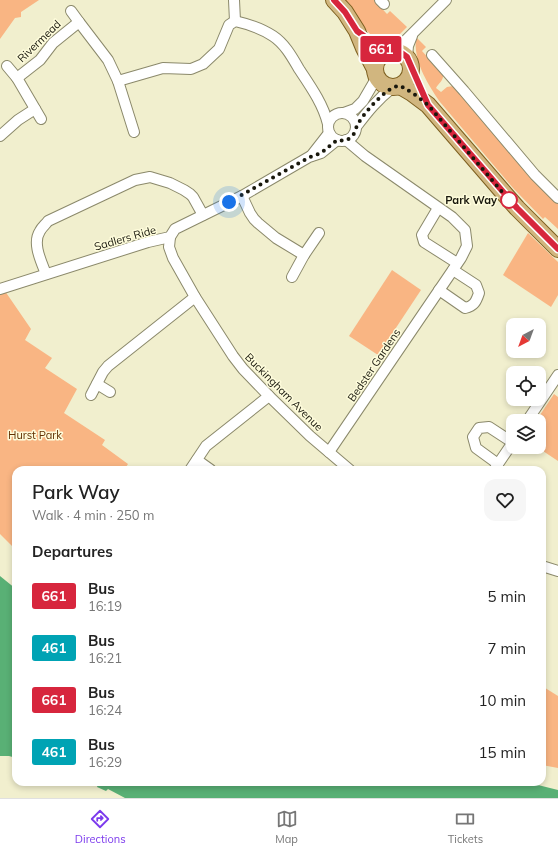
<!DOCTYPE html>
<html lang="en">
<head>
<meta charset="utf-8">
<style>
	:root { --surface:#fff; --page:#f6f6f6; --text:#222; --muted:#767676; --line:#e0e0e0; --accent:#7c3aed }
	body { margin:0; font-family:Mulish,sans-serif; background:var(--page); color:var(--text); height:100vh; display:flex; flex-direction:column; font-size:15px; white-space:nowrap }
	* { box-sizing:border-box; margin:0 }
	p { font-size:13px; color:var(--muted) }
	.icon { flex:none; width:22px; height:22px; fill:none; stroke:currentColor; stroke-width:2; stroke-linecap:round; stroke-linejoin:round }
	.map { position:relative; flex:1; overflow:hidden }
	.sheet { position:absolute; left:12px; top:466px; width:534px; height:320px; display:flex; flex-direction:column; background:var(--surface); border-radius:12px; box-shadow:0 2px 6px #0003 }
	.sheet>* { flex:none }
	.badge { padding:0 8px; border-radius:3px; font-size:14px; line-height:26px }
	.needle { width:26px; rotate:221deg }
	.tools { position:absolute; left:506px; top:318px; display:grid; gap:8px }
	.tools a { display:grid; place-items:center; width:40px; height:40px; border-radius:8px; background:var(--surface); box-shadow:0 2px 6px #0003; font-size:20px }
	.you { position:absolute; width:20px; height:20px; margin:-10px; border:3px solid #fff; border-radius:50%; background:#1a73e8; box-shadow:0 0 0 6px #1a73e833 }
	.map>.badge { position:absolute; translate:-50% -50%; box-shadow:0 0 0 2px #fff }
	h2 { padding:0 20px; font-size:15px; line-height:36px }
	.round { display:grid; place-items:center; flex:none; width:42px; height:42px; border-radius:12px; background:var(--page) }
	.overview { display:flex; align-items:center; justify-content:space-between; height:68px; padding:0 20px }
	h1 { font-size:19px; font-weight:600; line-height:30px }
	ul { padding:0; list-style:none }
	li { display:flex; align-items:center; gap:12px; height:52px; padding:0 20px }
	li div { flex:1 }
	li b { display:block; font-size:15px }
	li em { font-style:normal }
	li .badge { min-width:44px; font-weight:700; text-align:center }
	.dock { display:flex; justify-content:space-around; align-items:center; height:56px; border-top:1px solid var(--line); background:var(--surface); font-size:11px; color:var(--muted) }
	.dock a { display:grid; justify-items:center; gap:2px }
	.dock .current { color:var(--accent) }
	.map>svg:first-child { display:block }
</style>
</head>
<body>
<div class="map">
<svg width="558" height="798" viewBox="0 0 558 798">
	<rect width="100%" height="100%" fill="#f1efce"/>
	<!-- green -->
	<g fill="#f9b583">
		<path d="M0 0H39L21 12V17L15 18 0 39Z"/>
		<path d="M344 0H374L387 14 390 11 407 27C404 30 401 33 398 36 392 40 383 42 377 39 365 33 353 11 344 0Z"/>
		<path d="M416 37 426 47 422 51 443 74C444 80 439 83 436 88L441 92 447 87 453 86 539 185 558 203V229L545 217 543 219 513 188 440 102C427 83 413 60 416 37Z"/>
		<path d="M528 233 558 262V295L551 307 503 275Z"/>
		<path d="M392 270 421 290 378 355 349 336Z"/>
		<path d="M0 283 7 294 31 329 25 340 52 358 45 368 77 389 64 413 105 440 102 445 128 464 124 470H16V550L0 534Z"/>
		<path d="M554 394 558 397V461L537 447H539V421H536Z"/>
		<path d="M542 686 558 696V768L542 765Z"/>
	</g>
	<!-- water -->
	<g fill="#59b075">
		<path d="M0 576 16 589V758L9 756H0Z"/>
		<path d="M91 782H526L558 790V798H125L108 789 106 791 97 787 98 784Z"/>
	</g>
	<g fill="none" stroke-linecap="round" stroke-linejoin="round">
		<!-- street casing -->
		<g stroke="#8b896b" stroke-width="12">
			<g id="street">
				<path d="M234 0 235 21"/>
				<path d="M380 0 384 4"/>
				<path d="M71 11 79 22"/>
				<path d="M390 51 402 44 446 0"/>
				<path d="M432 55 464 91 535 175 558 198"/>
				<path d="M407 57 408 46 412 36"/>
				<path d="M7 66 17 78 41 119"/>
				<path d="M17 78 40 60 53 43 79 22 108 60 118 81 134 132"/>
				<path d="M118 81 163 68 191 69 203 64 219 49 229 25 235 21C248 24 261 28 273 36 285 44 292 57 299 69 311 87 323 104 328 124"/>
				<circle cx="342" cy="127" r="14"/>
				<path d="M344 113 355 109 363 101 377 77"/>
				<path d="M356 127C368 111 377 100 393 87"/>
				<path d="M0 136 18 120 35 109"/>
				<path d="M311 156 329 133"/>
				<path d="M242 196 250 213 254 219 258 223 276 238 304 255"/>
				<path d="M438 208 422 235 424 242 457 263"/>
				<path d="M170 237 169 247 173 258 195 297 233 356 243 369 269 396 310 436 350 470"/>
				<path d="M46 274C41 261 32 243 40 231 42 227 46 224 48 221L135 180 150 177 170 183 184 190 190 194 193 197 203 215"/>
				<path d="M292 277 304 255 319 233"/>
				<path d="M0 289 148 242 170 237 175 229 242 196 309 157 321 153 337 140"/>
				<path d="M439 290 465 308C474 306 476 302 479 293L476 285 453 270"/>
				<path d="M97 384 110 392"/>
				<path d="M91 395 103 372 108 366 195 297"/>
				<path d="M527 421 558 375"/>
				<path d="M329 452 461 258 467 246 465 230 452 217 365 156 346 140"/>
				<path d="M197 460 211 470"/>
				<path d="M498 464 476 448 473 437 479 428 489 427 512 442"/>
				<path d="M190 470 206 446 269 396"/>
				<path d="M494 470 513 442"/>
				<path d="M542 566 558 571"/>
			</g>
		</g>
		<!-- primary casing -->
		<g stroke="#7d5f1f" stroke-width="18">
			<g id="primary">
				<path d="M334 0 345 12 357 31 364 48 375 69"/>
				<circle cx="393" cy="69" r="18"/>
				<path d="M400 86 412 93 428 105 503 192 517 208 558 249"/>
			</g>
		</g>
		<!-- street -->
		<use href="#street" stroke="#fff" stroke-width="10"/>
		<!-- primary -->
		<use href="#primary" stroke="#d1b67f" stroke-width="16"/>
	</g>
	<g fill="none" stroke-linecap="round" stroke-linejoin="round">
		<!-- line casing -->
		<g stroke="#fff" stroke-width="9">
			<path id="line" d="M334 0 345 12 357 31 386 52 395 50 400 52 407 57 428 105 517 208 558 249"/>
		</g>
		<!-- line -->
		<use href="#line" stroke="#d7263d" stroke-width="6"/>
		<!-- walk -->
		<path stroke="#19180d" stroke-width="4" stroke-dasharray="0 7.2" d="M229 202 310 157 321 153 337 140C342 141 347 141 351 137 355 134 355 130 357 126 361 116 388 85 399 86 406 87 422 100 428 105L509 200"/>
	</g>
	<!-- markers -->
	<circle fill="#fff" stroke="#d7263d" stroke-width="2" cx="509" cy="200" r="8"/>
	<g text-anchor="middle" stroke-width="3" stroke-linejoin="round" paint-order="stroke">
		<!-- street labels -->
		<g font-size="11" fill="#19180d" stroke="#fefcdb">
			<text transform="translate(39 41) rotate(-44)" y="4">Rivermead</text>
			<text transform="translate(125 238) rotate(-16)" y="4">Sadlers Ride</text>
			<text transform="translate(374 365) rotate(-56)" y="4">Bedster Gardens</text>
			<text transform="translate(284 392) rotate(45)" y="4">Buckingham Avenue</text>
		</g>
		<!-- stop labels -->
		<g font-size="11" font-weight="bold" fill="#19180d" stroke="#fefcdb" text-anchor="end">
			<text x="497" y="204">Park Way</text>
		</g>
		<!-- park labels -->
		<g font-size="11" fill="#612f00" stroke="#fefcdb">
			<text x="35" y="439">Hurst Park</text>
		</g>
	</g>
</svg>
<div class="tools">
<a><svg class="needle" viewBox="-14 -14 28 28"><path d="M0-13l5 13h-10z" fill="#e53935"/><path d="M0 13l5-13h-10z" fill="#767676"/></svg></a>
<a><svg class="icon" aria-label="locate" viewBox="0 0 24 24"><circle cx="12" cy="12" r="6"/><path d="M12 2v4M12 18v4M2 12h4M18 12h4"/></svg></a>
<a><svg class="icon" aria-label="layers" viewBox="0 0 24 24"><path d="M12 4l9 5-9 5-9-5zM3 14l9 5 9-5"/></svg></a>
</div>
<div class="you" style="left:229px;top:202px"></div>
<b class="badge" style="left:381px;top:49px;background:#d7263d;color:#fff">661</b>
<section class="sheet">
<div class="overview"><div><h1>Park Way</h1><p>Walk · 4 min · 250 m</p></div><a class="round"><svg class="icon" aria-label="heart" viewBox="0 0 24 24"><path d="M12 20l-8-8c-3-5 5-10 8-4 3-6 11-1 8 4z"/></svg></a></div>
<h2>Departures</h2>
<ul>
<li><span class="badge" style="background:#d7263d;color:#fff">661</span><div><b>Bus</b><p>16:19</p></div><em>5 min</em></li>
<li><span class="badge" style="background:#00a3b4;color:#fff">461</span><div><b>Bus</b><p>16:21</p></div><em>7 min</em></li>
<li><span class="badge" style="background:#d7263d;color:#fff">661</span><div><b>Bus</b><p>16:24</p></div><em>10 min</em></li>
<li><span class="badge" style="background:#00a3b4;color:#fff">461</span><div><b>Bus</b><p>16:29</p></div><em>15 min</em></li>
</ul>
</section>
</div>
<nav class="dock">
<a class="current"><svg class="icon" aria-label="directions" viewBox="0 0 24 24"><path d="M12 3l9 9-9 9-9-9zM9 14v-3h6M13 9l2 2-2 2"/></svg>Directions</a>
<a><svg class="icon" aria-label="map" viewBox="0 0 24 24"><path d="M3 6l6-2 6 2 6-2v14l-6 2-6-2-6 2zM9 4v14M15 6v14"/></svg>Map</a>
<a><svg class="icon" aria-label="tickets" viewBox="0 0 24 24"><path d="M3 7h18v10H3zM15 7v10"/></svg>Tickets</a>
</nav>
</body>
</html>
